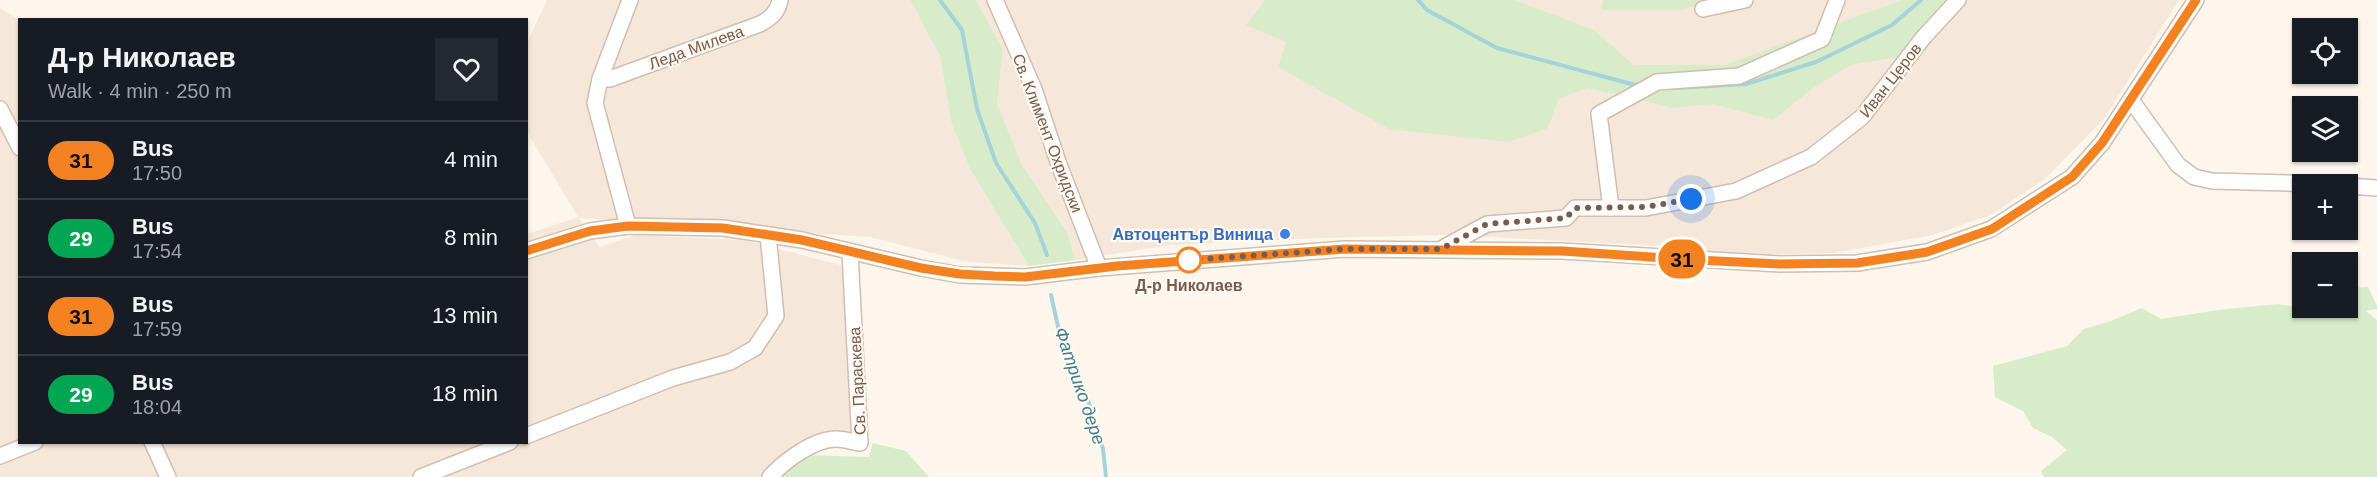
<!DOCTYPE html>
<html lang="en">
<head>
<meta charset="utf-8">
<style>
	:root { --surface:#171b24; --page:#242831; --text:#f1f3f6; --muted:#9ea1a6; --line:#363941 }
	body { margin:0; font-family:Arial,sans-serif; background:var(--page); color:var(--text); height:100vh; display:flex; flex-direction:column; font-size:22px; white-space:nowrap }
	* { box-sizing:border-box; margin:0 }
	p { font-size:20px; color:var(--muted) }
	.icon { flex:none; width:33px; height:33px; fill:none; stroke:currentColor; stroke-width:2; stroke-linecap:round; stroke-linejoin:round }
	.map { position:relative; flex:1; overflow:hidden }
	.details { position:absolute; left:18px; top:18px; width:510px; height:426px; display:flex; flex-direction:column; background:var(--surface); border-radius:0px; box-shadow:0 2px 4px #0004 }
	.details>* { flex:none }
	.badge { padding:0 12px; border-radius:20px; font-size:21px; line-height:39px }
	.fabs { position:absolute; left:2292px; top:18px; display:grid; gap:12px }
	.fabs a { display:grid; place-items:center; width:66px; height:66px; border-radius:0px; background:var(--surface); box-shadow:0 2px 4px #0004; font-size:30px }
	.you { position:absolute; width:30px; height:30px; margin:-15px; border:4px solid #fff; border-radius:50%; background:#1a73e8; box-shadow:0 0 0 9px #1a73e833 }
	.map>.badge { position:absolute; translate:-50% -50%; box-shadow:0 0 0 3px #fff }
	.round { display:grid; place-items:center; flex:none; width:63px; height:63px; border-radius:0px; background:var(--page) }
	.head { display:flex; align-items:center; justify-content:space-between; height:102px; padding:0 30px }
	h1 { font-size:28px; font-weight:800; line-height:45px }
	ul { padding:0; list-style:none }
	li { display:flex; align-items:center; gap:18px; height:78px; padding:0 30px; border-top:2px solid var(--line) }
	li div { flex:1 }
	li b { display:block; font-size:22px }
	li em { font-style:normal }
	li .badge { min-width:66px; font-weight:700; text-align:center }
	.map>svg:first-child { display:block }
</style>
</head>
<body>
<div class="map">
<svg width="2377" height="477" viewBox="0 0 2377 477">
	<rect width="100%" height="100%" fill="#fdf6ec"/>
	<!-- residential -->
	<g fill="#f5e8da">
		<path d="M547 0H910L940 56 951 122 970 169 1029 266 968 262 870 237 579 218 599 247 636 235 744 240 844 266 855 437 831 433 800 443 775 460 761 477H0V8L20 20V442H526L527 234 578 217 527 132V43Z"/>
		<path d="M976 0H2179L2104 119 2046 178 1991 215 1933 235 1835 253 1747 255 1644 245 1449 235 1321 238 1171 245 1075 260 1067 232 1022 165 997 104 1003 49Z"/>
	</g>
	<!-- green -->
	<g fill="#d8ecc9">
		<path d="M910 0H976L1003 49 997 104 1022 165 1067 232 1075 260 1029 266 970 169 951 122 940 56Z"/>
		<path d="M1265 0H1515L1594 30 1634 65H1725L1902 0H1949L1911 55 1850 65 1813 88 1773 120 1713 104 1673 108 1588 88 1559 98 1548 128 1508 142 1389 129 1278 67 1286 42 1246 25Z"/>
		<path d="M1603 0H1717L1678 10H1601Z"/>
		<path d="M2368 287 2377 306V309L2366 311 2377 320V477H2044L2041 471 2067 450 2052 437 2033 428 2023 411 1995 397 1993 366 2067 346 2084 329 2111 321 2142 308 2161 319 2218 310 2278 304 2305 309 2348 308V288Z"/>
		<path d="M873 443 906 451 929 477H776L806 455 869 457Z"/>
	</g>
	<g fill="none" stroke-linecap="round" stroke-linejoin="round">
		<!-- stream -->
		<g stroke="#a5d3da" stroke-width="4">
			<path d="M940 0 962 30 977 109 996 163 1035 223 1047 255"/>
			<path d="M1418 0 1427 10 1497 48 1639 86"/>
			<path d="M1676 88 1746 84 1816 62 1892 25 1921 0"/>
			<path d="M1051 295 1061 340 1084 387 1103 449 1106 477"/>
		</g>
		<!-- minor casing -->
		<g stroke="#d1beb0" stroke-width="18">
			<g id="minor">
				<path d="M995 0 1034 89 1058 162 1099 268"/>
				<path d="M1703 9 1745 0"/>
				<path d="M600 79H610L760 24C771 18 778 12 780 0"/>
				<path d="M2131 100 2178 165 2194 177 2212 181 2329 184"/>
				<path d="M0 109 20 148"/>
				<path d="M2348 186 2377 188"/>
				<path d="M1611 208 1599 114 1657 82 1739 76 1822 39 1837 0"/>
				<path d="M628 226 595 103 600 79 630 0"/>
				<path d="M1443 248 1487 224 1566 218 1575 208H1646L1736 191 1811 157 1862 117 1923 38 1958 0"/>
				<path d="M526 251 590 231 628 226 723 228 802 240 921 268 960 275 994 276 1025 277 1099 268 1345 249 1562 251 1780 264 1857 263 1927 252 1991 229 2072 177 2102 143 2196 0"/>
				<path d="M526 436 673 378 730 362 755 348 776 316 768 235"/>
				<path d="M152 442 168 477"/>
				<path d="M0 456 35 442"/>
				<path d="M421 477 510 442"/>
				<path d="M770 477C784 461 814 439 836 439 844 439 852 442 860 443L850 253"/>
			</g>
		</g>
		<!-- minor -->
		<use href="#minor" stroke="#fff" stroke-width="15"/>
	</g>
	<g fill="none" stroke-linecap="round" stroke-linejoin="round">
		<!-- line casing -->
		<g stroke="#fff" stroke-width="14">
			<path id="line" d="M526 251 590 231 628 226 723 228 802 240 921 268 960 274 994 276 1025 277 1117 266 1345 249 1562 251 1696 260 1780 264 1857 263 1927 252 1992 229 2072 177 2102 143 2196 0"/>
		</g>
		<!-- line -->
		<use href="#line" stroke="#f58220" stroke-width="9"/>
		<!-- walk -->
		<path stroke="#7a5c4d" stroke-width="6" stroke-dasharray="0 10.8" d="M1189 260 1345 249H1441L1487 224 1566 218 1575 208 1646 207 1691 199"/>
	</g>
	<!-- markers -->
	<circle fill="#3f7fe0" stroke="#fffaf3" stroke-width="2" cx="1285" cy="234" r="6"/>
	<circle fill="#fff" stroke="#f58220" stroke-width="3" cx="1189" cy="260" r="12"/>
	<g text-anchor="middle" stroke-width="4.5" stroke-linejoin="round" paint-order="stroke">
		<!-- street labels -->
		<g font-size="16" fill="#7a5c4d" stroke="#fffaf3">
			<text transform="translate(696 47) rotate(-20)" y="6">Леда Милева</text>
			<text transform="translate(1890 80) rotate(-52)" y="6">Иван Церов</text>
			<text transform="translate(1048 133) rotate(69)" y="6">Св. Климент Охридски</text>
			<text transform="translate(857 381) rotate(-93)" y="6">Св. Параскева</text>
		</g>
		<!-- shop labels -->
		<g font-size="16" font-weight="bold" fill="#366cbe" stroke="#fffaf3" text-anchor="end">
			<text x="1273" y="240">Автоцентър Виница</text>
		</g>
		<!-- stop labels -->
		<g font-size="16" font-weight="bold" fill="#7a5c4d" stroke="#fffaf3">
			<text x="1189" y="291">Д-р Николаев</text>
		</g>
		<!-- water labels -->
		<g font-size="18" font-style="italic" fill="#437c86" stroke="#fffaf3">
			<text transform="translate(1080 386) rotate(71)" y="6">Фатрико дере</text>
		</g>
	</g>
</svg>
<div class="fabs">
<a><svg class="icon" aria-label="locate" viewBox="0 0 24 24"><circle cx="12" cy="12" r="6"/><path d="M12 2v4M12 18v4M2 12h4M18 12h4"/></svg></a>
<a><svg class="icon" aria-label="layers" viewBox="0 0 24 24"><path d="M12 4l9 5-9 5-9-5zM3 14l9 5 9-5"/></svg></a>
<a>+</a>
<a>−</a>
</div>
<div class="you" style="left:1691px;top:199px"></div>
<b class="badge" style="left:1682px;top:259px;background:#f58220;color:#111">31</b>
<section class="details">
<div class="head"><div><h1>Д-р Николаев</h1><p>Walk · 4 min · 250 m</p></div><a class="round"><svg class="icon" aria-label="heart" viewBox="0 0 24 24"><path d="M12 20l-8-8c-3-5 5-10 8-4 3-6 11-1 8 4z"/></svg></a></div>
<ul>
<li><span class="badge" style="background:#f58220;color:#111">31</span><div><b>Bus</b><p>17:50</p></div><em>4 min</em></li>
<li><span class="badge" style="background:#00a651;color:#fff">29</span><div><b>Bus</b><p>17:54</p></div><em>8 min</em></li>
<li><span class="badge" style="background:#f58220;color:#111">31</span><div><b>Bus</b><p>17:59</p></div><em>13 min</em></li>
<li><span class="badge" style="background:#00a651;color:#fff">29</span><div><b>Bus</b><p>18:04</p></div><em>18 min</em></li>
</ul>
</section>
</div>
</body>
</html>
